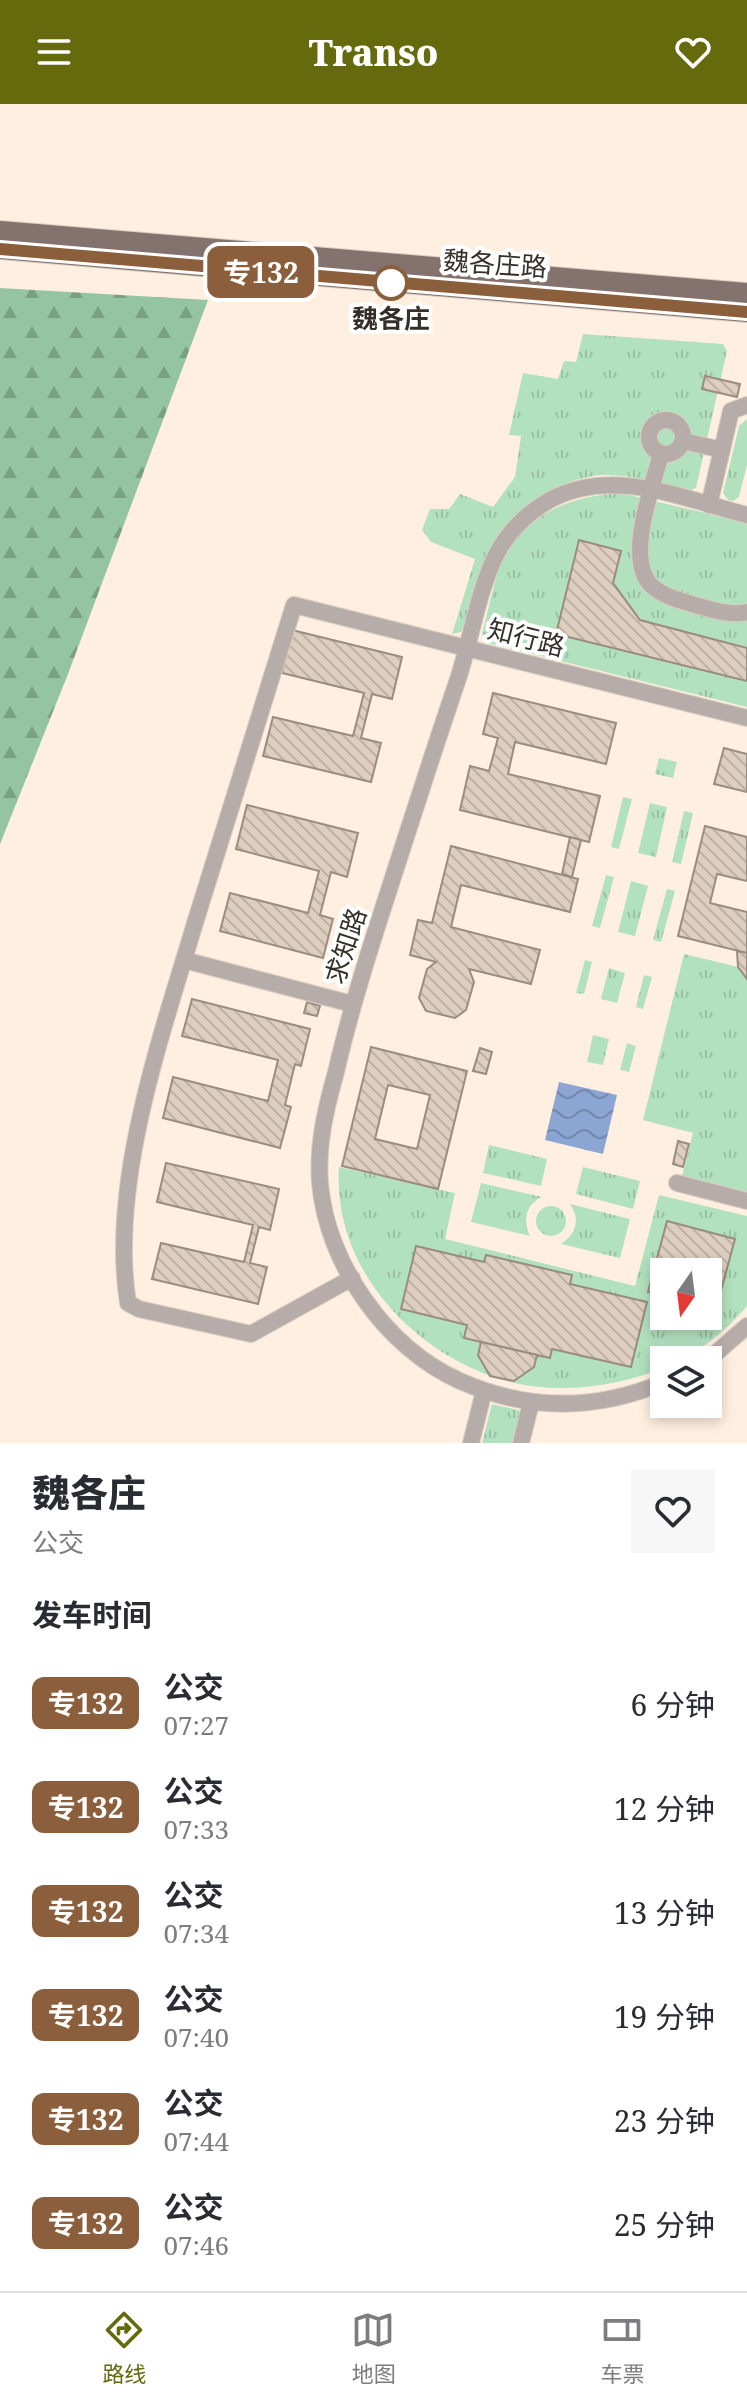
<!DOCTYPE html>
<html lang="zh">
<head>
<meta charset="utf-8">
<style>
	:root { --surface:#fff; --page:#f7f7f7; --text:#2b2b33; --muted:#7c7c81; --line:#e1e1e2; --accent:#656b0d }
	body { margin:0; font-family:"Noto Serif","Noto Sans SC",serif; background:var(--page); color:var(--text); height:100vh; display:flex; flex-direction:column; font-size:30px; white-space:nowrap }
	* { box-sizing:border-box; margin:0 }
	p { font-size:26px; color:var(--muted) }
	.icon { flex:none; width:44px; height:44px; fill:none; stroke:currentColor; stroke-width:2; stroke-linecap:round; stroke-linejoin:round }
	.map { position:relative; height:1339px; overflow:hidden }
	.panel { display:flex; flex-direction:column; background:var(--surface); flex:1 }
	.panel>* { flex:none }
	.badge { padding:0 16px; border-radius:12px; font-size:28px; line-height:52px }
	.needle { width:52px; rotate:194deg }
	.controls { position:absolute; left:650px; top:1154px; display:grid; gap:16px }
	.controls a { display:grid; place-items:center; width:72px; height:72px; border-radius:0px; background:var(--surface); box-shadow:0 4px 12px #0003; font-size:40px }
	.map>.badge { position:absolute; translate:-50% -50%; box-shadow:0 0 0 4px #fff }
	h2 { padding:0 32px; font-size:30px; line-height:72px }
	.round { display:grid; place-items:center; flex:none; width:84px; height:84px; border-radius:0px; background:var(--page) }
	.headline { display:flex; align-items:center; justify-content:space-between; height:136px; padding:0 32px }
	h1 { font-size:38px; font-weight:800; line-height:60px }
	ul { padding:0; list-style:none }
	li { display:flex; align-items:center; gap:24px; height:104px; padding:0 32px }
	li div { flex:1 }
	li b { display:block; font-size:30px }
	li em { font-style:normal }
	li .badge { min-width:88px; font-weight:700; text-align:center }
	header { display:flex; justify-content:space-between; align-items:center; height:104px; padding:0 32px; background:var(--accent); color:#fff; font-size:36px; font-weight:800 }
	.menu { display:flex; justify-content:space-around; align-items:center; height:112px; border-top:2px solid var(--line); background:var(--surface); font-size:22px; color:var(--muted) }
	.menu a { display:grid; justify-items:center; gap:4px }
	.menu .active { color:var(--accent) }
	.map>svg:first-child { display:block }
</style>
</head>
<body>
<header><svg class="icon" aria-label="menu" viewBox="0 0 24 24"><path d="M4 6h16M4 12h16M4 18h16"/></svg>Transo<svg class="icon" aria-label="heart" viewBox="0 0 24 24"><path d="M12 20l-8-8c-3-5 5-10 8-4 3-6 11-1 8 4z"/></svg></header>
<div class="map">
<svg width="747" height="1339" viewBox="0 0 747 1339">
	<defs>
		<pattern id="grass-tufts" width="24" height="20" patternUnits="userSpaceOnUse" patternTransform="scale(2)"><rect width="24" height="20" fill="#b2e1be"/><path d="M3 7l-1-3M5 7V3M7 7l1-3M15 17l-1-3M17 17v-4M19 17l1-3" fill="none" stroke="#9ac1a3"/></pattern>
		<pattern id="forest-firs" width="22" height="20" patternUnits="userSpaceOnUse" patternTransform="scale(2)"><rect width="22" height="20" fill="#94c5a0"/><path d="M5 1l3.5 6h-7zM16 11l3.5 6h-7z" fill="#7aa082"/></pattern>
		<pattern id="water-waves" width="16" height="10" patternUnits="userSpaceOnUse" patternTransform="scale(2)"><rect width="16" height="10" fill="#8ba6d3"/><path d="M0 5q4-4 8 0t8 0" fill="none" stroke="#7288ab"/></pattern>
		<pattern id="building-back-hatch" width="6" height="6" patternUnits="userSpaceOnUse" patternTransform="scale(2)"><rect width="6" height="6" fill="#ddcebf"/><path d="M-1 5l2 2M0 0l6 6M5-1l2 2" fill="none" stroke="#beb1a4"/></pattern>
	</defs>
	<rect width="100%" height="100%" fill="#ffefe0"/>
	<!-- grass -->
	<g fill="url(#grass-tufts)" fill-rule="evenodd">
		<path d="M583 230 723 240 727 247 696 384 689 387C661 380 632 370 603 371 585 372 567 378 550 387 494 414 481 468 464 523L461 528 452 530 475 455 431 438 422 426 430 405H449L460 390 493 403 515 373 521 332 509 331 523 269 558 275 564 257 576 258Z"/>
		<path d="M747 315V361L739 393 733 397 728 396 723 389 739 322Z"/>
		<path d="M621 389 747 419V603L488 539 482 530C488 508 492 484 500 463 522 411 568 392 621 389Z"/>
		<path d="M659 654 677 658 673 674 655 670Z"/>
		<path d="M623 693 632 695 619 745 611 743Z"/>
		<path d="M650 699 667 703 656 753 638 749Z"/>
		<path d="M684 707 693 709 681 760 672 758Z"/>
		<path d="M606 771 614 773 600 824 592 822Z"/>
		<path d="M631 777 648 782 635 832 618 828Z"/>
		<path d="M667 785 675 787 661 838 653 836Z"/>
		<path d="M684 850 747 865V1088L682 1072 693 1029 643 1016Z"/>
		<path d="M585 856 592 858 584 890 576 889Z"/>
		<path d="M609 864 625 869 617 899 601 895Z"/>
		<path d="M644 871 652 873 643 905 636 903Z"/>
		<path d="M593 931 609 935 603 961 587 958Z"/>
		<path d="M627 939 636 942 629 968 620 966Z"/>
		<path d="M489 1041 547 1055 541 1082 483 1069Z"/>
		<path d="M339 1063 455 1089 445 1135 635 1182 659 1091 747 1112V1202C727 1225 695 1256 664 1256V1264C618 1282 563 1290 514 1279 417 1255 332 1166 339 1063ZM664 1168H708V1212H664Z"/>
		<path d="M583 1063 640 1077 633 1105 576 1090Z"/>
		<path d="M481 1079 542 1093C525 1101 523 1116 530 1132L471 1118Z"/>
		<path d="M570 1100 630 1115 620 1154 561 1140C576 1130 581 1116 570 1100Z"/>
		<circle cx="551" cy="1117" r="15"/>
		<path d="M492 1300 522 1307 514 1339H482Z"/>
	</g>
	<!-- forest -->
	<path fill="url(#forest-firs)" d="M0 184 208 196 68 570 0 740Z"/>
	<!-- water -->
	<path fill="url(#water-waves)" d="M559 978 617 991 603 1050 545 1036Z"/>
	<!-- building -->
	<g fill="url(#building-back-hatch)" stroke="#9a8c7e" stroke-width="2" fill-rule="evenodd">
		<path d="M705 272 740 280 737 293 702 285Z"/>
		<path d="M579 436 621 447 613 479 640 516 747 544V577L556 530Z"/>
		<path d="M292 526 402 553 392 595 372 590 361 634 381 639 371 678 263 652 273 613 353 632 364 589 282 569Z"/>
		<path d="M493 589 616 619 606 660 515 638 508 670 600 692 589 738 460 706 470 662 489 667 498 634 483 630Z"/>
		<path d="M724 644 747 650V688L714 680Z"/>
		<path d="M247 701 358 729 347 773 331 768 320 811 333 815 323 854 220 827 230 789 308 809 319 767 236 745Z"/>
		<path d="M705 722 747 733V777L717 770 710 799 747 808V849L678 832Z"/>
		<path d="M570 733 581 736 572 773 562 770Z"/>
		<path d="M451 742 578 775 570 808 461 781 451 823 540 846 531 880 469 865 474 878 466 906 455 914 426 907 419 894 427 865 436 858 410 851 418 816 432 819Z"/>
		<path d="M737 847 747 849V875L738 863Z"/>
		<path d="M192 895 310 925 301 962 295 960 285 1001 291 1003 280 1044 163 1014 173 973 268 997 278 956 182 932Z"/>
		<path d="M307 898 320 902 317 912 304 909Z"/>
		<path d="M371 943 467 967 438 1085 342 1062ZM388 981 430 991 417 1045 375 1035Z"/>
		<path d="M480 944 492 948 486 970 473 967Z"/>
		<path d="M678 1037 689 1040 683 1063 673 1060Z"/>
		<path d="M166 1059 279 1085 270 1126 259 1123 250 1159 267 1163 258 1200 152 1175 161 1139 244 1158 253 1121 157 1098Z"/>
		<path d="M667 1117 735 1135 716 1205 708 1203V1168H664V1192L648 1188Z"/>
		<path d="M416 1142 484 1158 486 1151 572 1171 570 1180 647 1198 631 1263 552 1245 550 1254 464 1234 467 1221 401 1205Z"/>
		<path d="M481 1238 537 1251 534 1263 514 1277 490 1272 478 1251Z"/>
	</g>
	<g fill="none" stroke-linecap="round" stroke-linejoin="round">
		<!-- minor casing -->
		<g stroke="#daccbf" stroke-width="18">
			<g id="minor">
				<circle cx="666" cy="333" r="17"/>
				<path d="M683 337 722 346"/>
				<path d="M661 350C653 381 624 456 652 482 663 492 678 496 692 500 710 505 729 512 747 508"/>
				<path d="M709 401 731 307 747 301"/>
				<path d="M184 856 352 900"/>
				<path d="M677 1079 747 1097"/>
				<path d="M352 1174 251 1230 139 1205 128 1199C109 1080 161 933 195 819 228 713 261 607 294 501L747 614"/>
				<path d="M708 1256 747 1222"/>
				<path d="M664 1278C596 1307 528 1307 460 1277 386 1244 327 1160 320 1079 317 1040 326 1004 336 968 347 920 361 873 376 826 403 743 429 660 457 578 471 537 477 490 496 451 508 428 527 409 550 396 612 362 684 395 747 411"/>
				<path d="M471 1339 484 1287"/>
				<path d="M521 1339 531 1299"/>
			</g>
		</g>
		<!-- major casing -->
		<g stroke="#daccbf" stroke-width="22">
			<g id="major">
				<path d="M0 127 747 189"/>
				<path d="M0 145 747 208"/>
			</g>
		</g>
		<!-- minor -->
		<use href="#minor" stroke="#b6acaa" stroke-width="16"/>
		<!-- major -->
		<use href="#major" stroke="#83726e" stroke-width="20"/>
	</g>
	<g fill="none" stroke-linecap="round" stroke-linejoin="round">
		<!-- line casing -->
		<g stroke="#fff" stroke-width="18">
			<path id="line" d="M0 145 747 208"/>
		</g>
		<!-- line -->
		<use href="#line" stroke="#8b5e3c" stroke-width="12"/>
	</g>
	<!-- markers -->
	<circle fill="#fff" stroke="#8b5e3c" stroke-width="4" cx="391" cy="179" r="16"/>
	<g text-anchor="middle" stroke-width="8" stroke-linejoin="round" paint-order="stroke">
		<!-- street labels -->
		<g font-size="26" fill="#342f29" stroke="#fff">
			<text transform="translate(495 160) rotate(4)" y="9">魏各庄路</text>
			<text transform="translate(526 534) rotate(14)" y="9">知行路</text>
			<text transform="translate(346 842) rotate(-72)" y="9">求知路</text>
		</g>
		<!-- stop labels -->
		<g font-size="26" font-weight="bold" fill="#342f29" stroke="#fff">
			<text x="391" y="224">魏各庄</text>
		</g>
	</g>
</svg>
<div class="controls">
<a><svg class="needle" viewBox="-14 -14 28 28"><path d="M0-13l5 13h-10z" fill="#e53935"/><path d="M0 13l5-13h-10z" fill="#7c7c81"/></svg></a>
<a><svg class="icon" aria-label="layers" viewBox="0 0 24 24"><path d="M12 4l9 5-9 5-9-5zM3 14l9 5 9-5"/></svg></a>
</div>
<b class="badge" style="left:261px;top:168px;background:#8b5e3c;color:#fff">专132</b>
</div>
<section class="panel">
<div class="headline"><div><h1>魏各庄</h1><p>公交</p></div><a class="round"><svg class="icon" aria-label="heart" viewBox="0 0 24 24"><path d="M12 20l-8-8c-3-5 5-10 8-4 3-6 11-1 8 4z"/></svg></a></div>
<h2>发车时间</h2>
<ul>
<li><span class="badge" style="background:#8b5e3c;color:#fff">专132</span><div><b>公交</b><p>07:27</p></div><em>6 分钟</em></li>
<li><span class="badge" style="background:#8b5e3c;color:#fff">专132</span><div><b>公交</b><p>07:33</p></div><em>12 分钟</em></li>
<li><span class="badge" style="background:#8b5e3c;color:#fff">专132</span><div><b>公交</b><p>07:34</p></div><em>13 分钟</em></li>
<li><span class="badge" style="background:#8b5e3c;color:#fff">专132</span><div><b>公交</b><p>07:40</p></div><em>19 分钟</em></li>
<li><span class="badge" style="background:#8b5e3c;color:#fff">专132</span><div><b>公交</b><p>07:44</p></div><em>23 分钟</em></li>
<li><span class="badge" style="background:#8b5e3c;color:#fff">专132</span><div><b>公交</b><p>07:46</p></div><em>25 分钟</em></li>
</ul>
</section>
<nav class="menu">
<a class="active"><svg class="icon" aria-label="directions" viewBox="0 0 24 24"><path d="M12 3l9 9-9 9-9-9zM9 14v-3h6M13 9l2 2-2 2"/></svg>路线</a>
<a><svg class="icon" aria-label="map" viewBox="0 0 24 24"><path d="M3 6l6-2 6 2 6-2v14l-6 2-6-2-6 2zM9 4v14M15 6v14"/></svg>地图</a>
<a><svg class="icon" aria-label="tickets" viewBox="0 0 24 24"><path d="M3 7h18v10H3zM15 7v10"/></svg>车票</a>
</nav>
</body>
</html>
